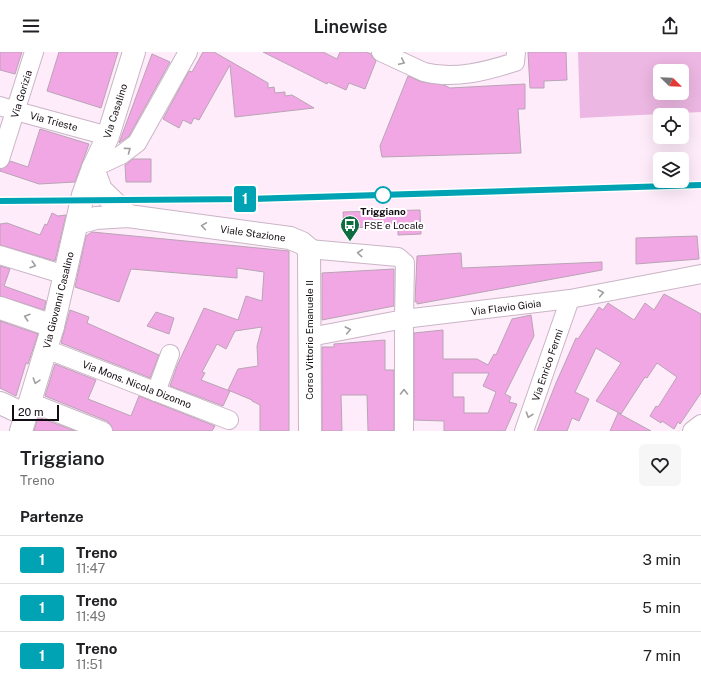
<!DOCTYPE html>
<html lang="it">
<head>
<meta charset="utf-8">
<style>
	:root { --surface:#fff; --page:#f6f6f6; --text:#202124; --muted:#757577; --line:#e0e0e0 }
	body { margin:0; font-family:"Public Sans",sans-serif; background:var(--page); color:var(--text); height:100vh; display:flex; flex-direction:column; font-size:15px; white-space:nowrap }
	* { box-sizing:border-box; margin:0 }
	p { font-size:13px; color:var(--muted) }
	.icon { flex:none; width:22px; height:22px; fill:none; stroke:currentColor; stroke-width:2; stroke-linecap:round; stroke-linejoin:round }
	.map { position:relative; height:379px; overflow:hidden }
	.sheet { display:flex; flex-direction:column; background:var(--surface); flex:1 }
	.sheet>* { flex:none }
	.badge { padding:0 8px; border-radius:3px; font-size:14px; line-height:26px }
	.needle { width:26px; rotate:113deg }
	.tools { position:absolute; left:653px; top:12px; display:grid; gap:8px }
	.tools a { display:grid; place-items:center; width:36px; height:36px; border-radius:6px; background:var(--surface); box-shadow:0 4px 16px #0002; font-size:20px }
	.scale { position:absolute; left:12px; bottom:10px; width:47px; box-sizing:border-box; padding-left:4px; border:2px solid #130c12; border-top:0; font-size:11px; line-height:14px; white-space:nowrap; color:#130c12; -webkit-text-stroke:3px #fff; paint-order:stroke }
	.map>.badge { position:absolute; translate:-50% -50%; box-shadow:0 0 0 2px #fff }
	h2 { padding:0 20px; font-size:15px; line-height:36px }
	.round { display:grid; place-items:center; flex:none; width:42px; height:42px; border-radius:6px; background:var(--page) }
	.summary { display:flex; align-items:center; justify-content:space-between; height:68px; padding:0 20px }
	h1 { font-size:19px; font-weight:600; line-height:30px }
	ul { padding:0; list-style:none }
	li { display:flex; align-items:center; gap:12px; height:48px; padding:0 20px; border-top:1px solid var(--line) }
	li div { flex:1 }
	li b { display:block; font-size:15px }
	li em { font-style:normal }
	li .badge { min-width:44px; font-weight:700; text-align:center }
	header { display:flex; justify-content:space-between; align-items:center; height:52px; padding:0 20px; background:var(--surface); font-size:18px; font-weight:600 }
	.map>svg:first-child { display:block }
</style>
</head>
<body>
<header><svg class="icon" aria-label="menu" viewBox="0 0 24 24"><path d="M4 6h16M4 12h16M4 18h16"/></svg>Linewise<svg class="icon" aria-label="share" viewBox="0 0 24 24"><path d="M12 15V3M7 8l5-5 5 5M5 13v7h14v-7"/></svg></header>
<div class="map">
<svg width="701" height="379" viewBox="0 0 701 379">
	<rect width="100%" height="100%" fill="#feecfa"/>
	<!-- green -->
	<path fill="#ecb7e2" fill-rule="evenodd" d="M578 0H701V60L580 66ZM660 19H682V41H660Z"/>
	<!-- building -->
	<g fill="#f2a7e5" stroke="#b8a4b4" fill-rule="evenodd">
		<path d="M0 0H22L15 22 0 18Z"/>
		<path d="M59 0H118L101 56 47 39Z"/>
		<path d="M203 0H214L268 31V36L274 35 275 41 285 40V44L292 43 314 56 235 65 230 13 199 68 194 66 191 72 183 68 179 76 163 67 189 19 192 20Z"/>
		<path d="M263 0H323L337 7 340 0H366L371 2 373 6 376 9 365 37 349 31 346 38 328 30 327 32Z"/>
		<path d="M528 0H566L567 28 544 29V36H530Z"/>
		<path d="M152 2 170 10 129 84 119 91Z"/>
		<path d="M408 24 422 30 444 33 450 36 525 32V57H518L521 101 382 105 380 94Z"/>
		<path d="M40 77 89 92 75 130 39 132 0 119V117L7 114 10 109 28 115Z"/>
		<path d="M133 107H151V130H126L125 113Z"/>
		<path d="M420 158 421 182 398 183V174L344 176 343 160Z"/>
		<path d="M52 161 58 164 66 163 55 209 0 193V172L7 171 40 183 45 172 47 173Z"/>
		<path d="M92 180 289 199V379H260V353L252 349V348L228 338 238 317 258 314 257 294 262 275 235 279 226 297 217 292 202 320 205 321 201 328 230 339 223 354 170 334 177 314 204 256 238 268 246 244 262 249 264 220 237 216V226L131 217 119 250 75 235 86 184Z"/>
		<path d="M697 184 699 207 636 212V186Z"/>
		<path d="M461 201 462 216 602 210V218L417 252V249L415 250 417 204Z"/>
		<path d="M0 214 10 217 4 234 46 249 44 258 0 244Z"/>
		<path d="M394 217V254L322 268V221Z"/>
		<path d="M664 242 701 262V341L680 372 678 370 674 377 662 369 661 371 650 364 656 354 658 355 677 325 657 311 647 326 645 325 621 362 596 349 621 311 596 296 575 340 589 347 579 369 572 366 567 379H537L556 331 576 286 578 287 599 255 603 258 608 251 634 268 645 251 654 258Z"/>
		<path d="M70 258 89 265 87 271 159 303 150 326 61 291Z"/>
		<path d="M156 260 174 266 169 282 147 274Z"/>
		<path d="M531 263 534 284 505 342 511 345 509 350 517 352 505 379H444V369L414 368V281L443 278V307H477L488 313 494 302 496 303 512 267ZM453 321H489L483 334 496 340 488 361H464V345H453Z"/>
		<path d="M0 269 38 282 28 312 26 311 16 344 0 336Z"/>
		<path d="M385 288V318H394V379H368L367 343H341L342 379H322V295H334V292Z"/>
		<path d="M55 312 96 328 88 347 131 364 139 344 215 374 212 379H113L111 373 107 369 45 344Z"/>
		<path d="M618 361 651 379H610Z"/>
		<path d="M38 365 75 379H34Z"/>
	</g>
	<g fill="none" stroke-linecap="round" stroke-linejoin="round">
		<!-- minor casing -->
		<g stroke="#cab5c6" stroke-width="20">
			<g id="minor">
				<path d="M381 0 424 20C454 28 487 19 515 10L516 0"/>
				<path d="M0 54 16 59 108 84"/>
				<path d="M0 107 34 0"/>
				<path d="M93 116 121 103 137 91 188 0"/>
				<path d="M309 197 398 205 405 211 404 267V379"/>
				<path d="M0 203 65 223"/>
				<path d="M310 285 404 267 570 247 701 222"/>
				<path d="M46 297 229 368"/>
				<path d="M156 340 170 302"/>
				<path d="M30 350 103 379"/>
				<path d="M524 379 570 247"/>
				<path d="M692 379 701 372"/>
			</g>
		</g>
		<!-- tertiary casing -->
		<g stroke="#cab5c6" stroke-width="24">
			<g id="tertiary">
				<path d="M93 116 101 138 128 164"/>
				<path d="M77 171 96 166 128 164 290 186 302 191 309 197 310 379"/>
				<path d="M0 256 53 274"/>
				<path d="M0 351 26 363"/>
				<path d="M21 379 53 274 83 143 93 116 108 84 134 0"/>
			</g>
		</g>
		<!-- minor -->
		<use href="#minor" stroke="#fff" stroke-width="18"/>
		<!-- tertiary -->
		<use href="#tertiary" stroke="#fff" stroke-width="22"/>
	</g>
	<!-- one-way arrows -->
	<defs><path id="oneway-chevron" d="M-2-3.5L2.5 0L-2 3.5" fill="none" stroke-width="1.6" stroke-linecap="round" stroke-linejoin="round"/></defs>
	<g stroke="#a19ea0">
		<use href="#oneway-chevron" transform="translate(402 10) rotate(25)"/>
		<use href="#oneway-chevron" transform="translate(128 98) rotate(-36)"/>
		<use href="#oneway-chevron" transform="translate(204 174) rotate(-172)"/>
		<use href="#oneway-chevron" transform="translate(360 201) rotate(-175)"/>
		<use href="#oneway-chevron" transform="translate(33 213) rotate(17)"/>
		<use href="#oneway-chevron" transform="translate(601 241) rotate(-11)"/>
		<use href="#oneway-chevron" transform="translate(27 265) rotate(-162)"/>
		<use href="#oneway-chevron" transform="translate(348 278) rotate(-11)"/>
		<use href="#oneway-chevron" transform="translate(36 329) rotate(107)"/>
		<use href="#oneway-chevron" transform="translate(404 340) rotate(-90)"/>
		<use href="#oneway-chevron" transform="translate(529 363) rotate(109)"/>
	</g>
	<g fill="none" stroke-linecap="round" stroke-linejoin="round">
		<!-- line casing -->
		<g stroke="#fff" stroke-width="9">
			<path id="line" d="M0 149 250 147 701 133"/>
		</g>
		<!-- line -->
		<use href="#line" stroke="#00a3b4" stroke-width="6"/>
	</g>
	<!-- icons -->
	<defs>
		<g id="bus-pin" transform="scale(1)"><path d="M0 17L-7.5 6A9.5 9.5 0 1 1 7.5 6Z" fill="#0d6d41" stroke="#fff"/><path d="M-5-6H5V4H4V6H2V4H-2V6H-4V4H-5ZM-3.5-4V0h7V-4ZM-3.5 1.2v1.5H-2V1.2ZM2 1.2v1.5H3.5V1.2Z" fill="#fff"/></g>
	</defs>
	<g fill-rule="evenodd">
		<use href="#bus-pin" x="350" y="173"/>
	</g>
	<!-- markers -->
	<circle fill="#fff" stroke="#00a3b4" stroke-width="2" cx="383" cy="143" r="8"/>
	<g text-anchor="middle" stroke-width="4" stroke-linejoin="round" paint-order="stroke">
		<!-- street labels -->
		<g font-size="10" fill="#130c12" stroke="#fff">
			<text transform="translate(21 42) rotate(-73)" y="4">Via Gorizia</text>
			<text transform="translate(115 59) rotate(-72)" y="4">Via Casalino</text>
			<text transform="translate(54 69) rotate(15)" y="4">Via Trieste</text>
			<text transform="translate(253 181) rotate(8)" y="4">Viale Stazione</text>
			<text transform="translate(58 248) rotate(-76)" y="4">Via Giovanni Casalino</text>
			<text transform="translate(506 255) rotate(-7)" y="4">Via Flavio Gioia</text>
			<text transform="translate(309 288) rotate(-90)" y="4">Corso Vittorio Emanuele II</text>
			<text transform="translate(547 313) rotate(-71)" y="4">Via Enrico Fermi</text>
			<text transform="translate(137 332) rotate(21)" y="4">Via Mons. Nicola Dizonno</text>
		</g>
		<!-- stop labels -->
		<g font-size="10" font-weight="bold" fill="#130c12" stroke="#fff">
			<text x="383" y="163">Triggiano</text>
		</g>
		<!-- poi labels -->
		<g font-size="10" fill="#130c12" stroke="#fff" text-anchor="start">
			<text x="364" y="177">FSE e Locale</text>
		</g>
	</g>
</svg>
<div class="tools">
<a><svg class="needle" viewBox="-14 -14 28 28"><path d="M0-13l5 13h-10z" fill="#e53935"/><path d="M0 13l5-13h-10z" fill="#757577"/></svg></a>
<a><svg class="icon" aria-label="locate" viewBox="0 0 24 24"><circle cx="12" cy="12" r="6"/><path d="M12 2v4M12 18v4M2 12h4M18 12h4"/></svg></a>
<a><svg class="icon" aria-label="layers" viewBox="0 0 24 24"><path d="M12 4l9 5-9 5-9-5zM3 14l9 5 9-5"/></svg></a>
</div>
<div class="scale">20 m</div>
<b class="badge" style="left:245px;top:147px;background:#00a3b4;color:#fff">1</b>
</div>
<section class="sheet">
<div class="summary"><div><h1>Triggiano</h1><p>Treno</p></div><a class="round"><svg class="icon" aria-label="heart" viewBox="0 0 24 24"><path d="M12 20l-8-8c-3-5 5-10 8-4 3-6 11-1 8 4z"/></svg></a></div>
<h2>Partenze</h2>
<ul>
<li><span class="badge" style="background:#00a3b4;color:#fff">1</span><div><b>Treno</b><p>11:47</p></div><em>3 min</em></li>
<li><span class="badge" style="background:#00a3b4;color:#fff">1</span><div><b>Treno</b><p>11:49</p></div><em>5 min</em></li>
<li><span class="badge" style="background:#00a3b4;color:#fff">1</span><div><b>Treno</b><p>11:51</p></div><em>7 min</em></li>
</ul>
</section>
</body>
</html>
